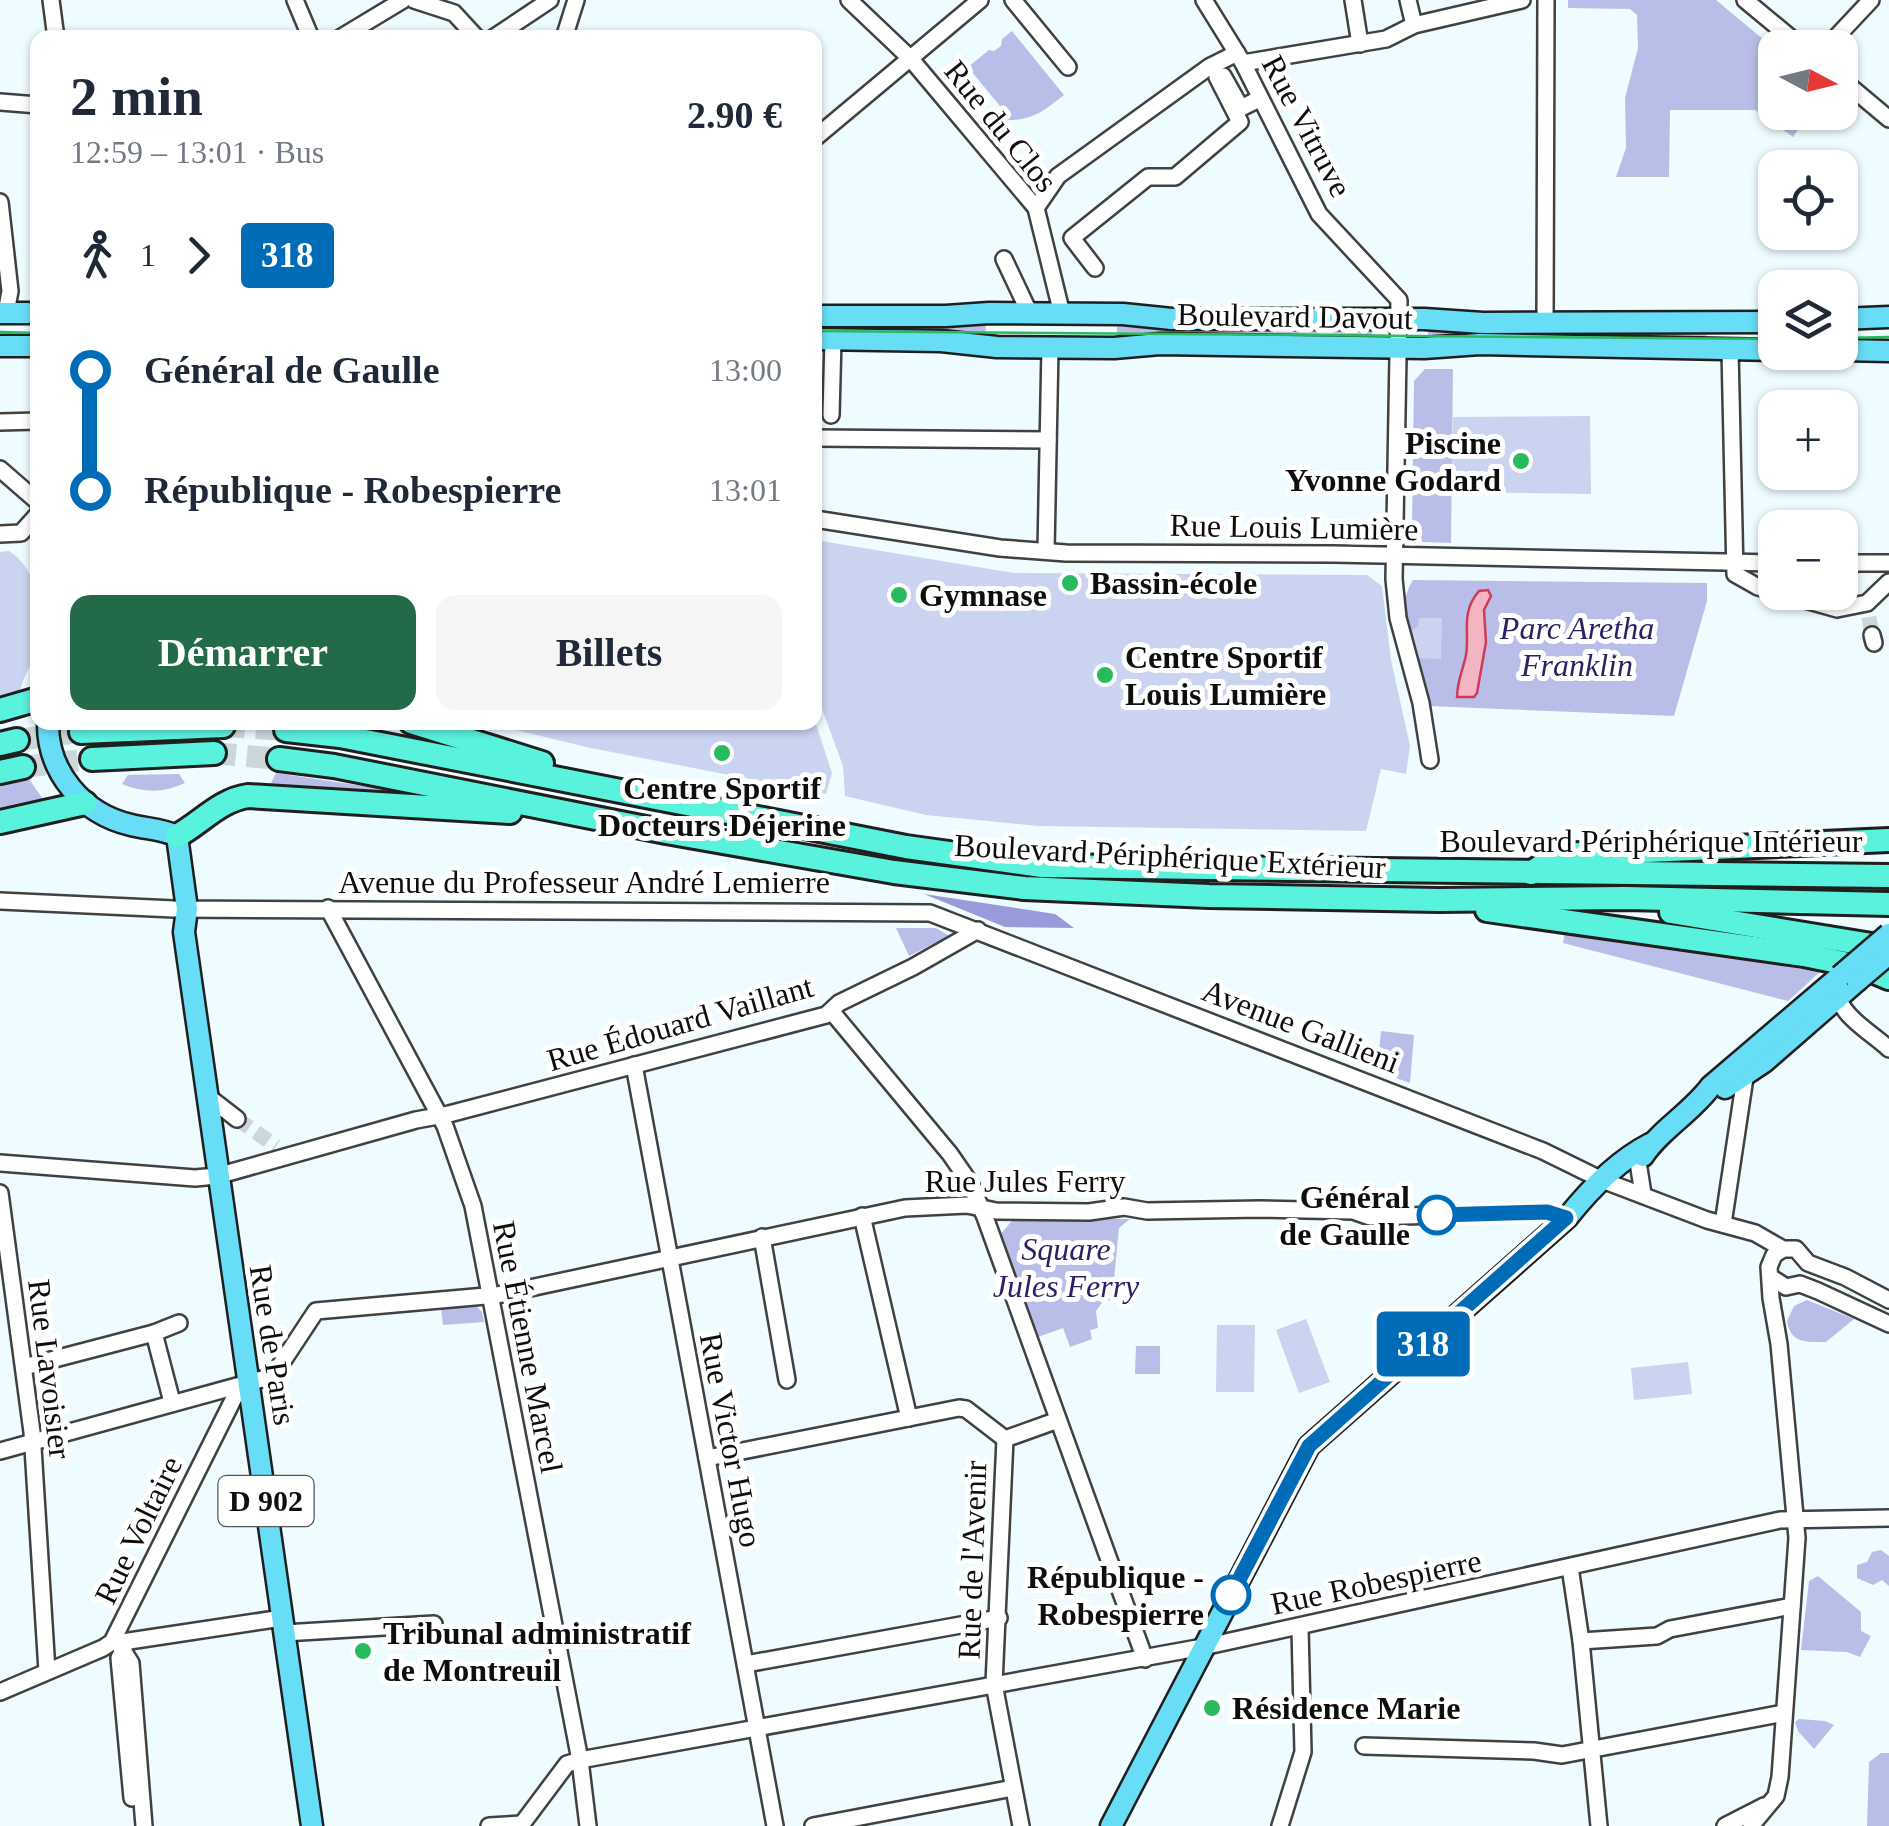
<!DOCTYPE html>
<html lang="fr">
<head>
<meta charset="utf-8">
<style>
	:root { --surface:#fff; --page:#f6f6f7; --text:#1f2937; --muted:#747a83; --accent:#236b48 }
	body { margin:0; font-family:Georgia,serif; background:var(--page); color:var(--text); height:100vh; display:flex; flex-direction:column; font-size:38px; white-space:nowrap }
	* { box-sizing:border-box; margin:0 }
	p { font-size:32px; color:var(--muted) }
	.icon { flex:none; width:55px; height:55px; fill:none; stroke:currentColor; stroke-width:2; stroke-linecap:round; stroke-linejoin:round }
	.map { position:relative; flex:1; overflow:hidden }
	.panel { position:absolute; left:30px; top:30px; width:792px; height:700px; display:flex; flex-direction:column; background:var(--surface); border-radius:20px; box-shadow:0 2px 8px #0004 }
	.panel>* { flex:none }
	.badge { padding:0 20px; border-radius:8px; font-size:35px; line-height:65px }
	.needle { width:65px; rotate:97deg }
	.tools { position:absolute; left:1758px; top:30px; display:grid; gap:20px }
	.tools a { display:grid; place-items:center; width:100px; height:100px; border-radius:20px; background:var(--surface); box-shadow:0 2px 8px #0004; font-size:50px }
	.map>.badge { position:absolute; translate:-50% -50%; box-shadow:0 0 0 5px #fff }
	.legs { display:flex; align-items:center; gap:15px; height:110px; padding:0 40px; font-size:32px }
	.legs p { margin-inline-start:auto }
	.summary { display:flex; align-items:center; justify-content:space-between; height:170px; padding:0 40px }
	h1 { font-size:55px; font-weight:800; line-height:75px }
	.primary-button { display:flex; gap:20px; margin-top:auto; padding:20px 40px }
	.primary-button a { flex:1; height:115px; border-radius:20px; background:var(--accent); color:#fff; font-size:40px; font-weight:800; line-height:115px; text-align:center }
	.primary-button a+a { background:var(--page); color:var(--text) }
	ul { padding:0 40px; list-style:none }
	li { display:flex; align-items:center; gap:35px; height:120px; font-size:38px }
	li i { display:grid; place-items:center; width:15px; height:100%; margin:0 12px; background:currentColor }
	li i::after { content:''; width:25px; height:25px; margin:-12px; border:8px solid; border-radius:50%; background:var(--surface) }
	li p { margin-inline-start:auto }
	li:first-child i { background:linear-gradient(#0000 50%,currentColor 0) }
	li:last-child i { background:linear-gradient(currentColor 50%,#0000 0) }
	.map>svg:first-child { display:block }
</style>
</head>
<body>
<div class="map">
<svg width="1889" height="1826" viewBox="0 0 1889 1826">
	<rect width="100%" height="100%" fill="#eefbff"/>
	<!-- green -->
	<g fill="#b9bee8">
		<path d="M1568 0H1716L1775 49V112L1809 113 1804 120 1796 115 1793 120 1801 125 1793 137 1755 110H1670L1669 177H1616L1626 148 1625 98 1638 48 1637 15 1630 9 1568 8Z"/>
		<path d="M1012 31 1064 95C1044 111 1033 120 1008 120L1002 114 1004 111 968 67 989 50 994 51 1001 46 1002 39Z"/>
		<path d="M986 318 985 342 815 334V321Z"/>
		<path d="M1117 319 1372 328V338L1117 343Z"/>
		<path d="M1428 328 1707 330 1706 341 1428 339Z"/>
		<path d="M1425 369H1453L1451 543 1423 542 1412 530 1414 381Z"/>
		<path d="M1413 580 1707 583V601L1674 716 1429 706C1417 670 1390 616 1413 580Z"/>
		<path d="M276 773 430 796 428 799 268 789Z"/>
		<path d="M179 774 185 783C164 793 144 793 122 784L128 775Z"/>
		<path d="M29 779 47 805 0 815V785Z"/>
		<path d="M896 928H936L949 936 909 956Z"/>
		<path d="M1565 932 1646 941 1821 971 1788 1001 1563 943Z"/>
		<path d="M1381 1031 1414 1035 1410 1083 1377 1071Z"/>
		<path d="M1014 1218 1130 1219 1119 1228 1112 1300 1103 1301 1096 1311 1098 1328 1090 1330 1092 1339 1070 1347 1063 1328 1038 1337 1001 1234Z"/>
		<path d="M1807 1300 1854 1319 1826 1342C1806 1342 1791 1344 1787 1321L1794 1306Z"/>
		<path d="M476 1306 482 1312 484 1322 443 1325 441 1308Z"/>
		<path d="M1136 1346H1160V1374H1135Z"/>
		<path d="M1881 1550 1889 1556V1586L1882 1580 1873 1585 1857 1578V1565L1867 1562 1872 1552Z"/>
		<path d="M1818 1576 1861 1612V1631L1871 1636 1860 1657 1847 1652 1801 1650 1809 1581Z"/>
		<path d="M1799 1719 1825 1721 1834 1725 1814 1749 1798 1731 1795 1722Z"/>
		<path d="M1881 1753H1889V1826H1867L1869 1762Z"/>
	</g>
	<!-- forest -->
	<path fill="#989bd9" d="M924 894 1055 914 1074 928 1005 927Z"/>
	<!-- pitch -->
	<g fill="#cad3f0">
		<path d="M1590 416 1591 494 1451 492 1453 417Z"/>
		<path d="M815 540 1014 573 1367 575 1382 586 1391 660 1410 746 1406 774 1381 769 1366 831 1038 826 926 815 845 796 843 766 815 690Z"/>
		<path d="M9 551C38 568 44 615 38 646 34 660 24 675 20 690L0 698V552Z"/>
		<path d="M1419 618H1442L1441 659 1417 658 1412 631 1418 626Z"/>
		<path d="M815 721 832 773 826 794 586 747 488 723Z"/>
		<path d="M1306 1319 1330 1382 1299 1393 1276 1330Z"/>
		<path d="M1217 1325H1255L1254 1392H1216Z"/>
		<path d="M1688 1362 1692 1394 1634 1400 1631 1368Z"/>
	</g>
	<!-- water -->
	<path fill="#f5b4c2" stroke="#cb3c58" stroke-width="2.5" d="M1488 590 1491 596 1484 610 1486 642 1477 693 1474 697H1457C1457 681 1463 670 1466 655 1470 632 1460 613 1479 591Z"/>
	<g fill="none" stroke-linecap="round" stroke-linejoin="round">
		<!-- minor-tunnel -->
		<g stroke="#ccd7db" stroke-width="15" stroke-dasharray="15 8" stroke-linecap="butt">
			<path d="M1869 617 1872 635"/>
			<path d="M237 1119 276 1146"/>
		</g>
		<!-- highway-tunnel -->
		<g stroke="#ccd7db" stroke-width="22" stroke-dasharray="22 11" stroke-linecap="butt">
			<path d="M223 726 286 730"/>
			<path d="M17 740 81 732"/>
			<path d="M214 753 279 759"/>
			<path d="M23 767 92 759"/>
		</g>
		<!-- minor casing -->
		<g stroke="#414141" stroke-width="20">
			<g id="minor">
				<path d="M51 0 56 38"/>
				<path d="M295 0 311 38"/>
				<path d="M414 0 454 13 477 38"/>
				<path d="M849 0 910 58 1036 208 1062 314"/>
				<path d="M1013 0 1068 67"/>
				<path d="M1204 0 1243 63 1319 214 1399 300 1394 579 1398 618 1421 703 1430 760"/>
				<path d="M1353 0 1360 44"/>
				<path d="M1408 0 1414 25"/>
				<path d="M1745 0 1803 48"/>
				<path d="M340 38 403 0"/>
				<path d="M493 38 550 0"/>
				<path d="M564 38 576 0"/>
				<path d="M1826 48 1871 0"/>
				<path d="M1243 63 1386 39 1414 25 1522 0"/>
				<path d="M1840 78 1889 119"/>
				<path d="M0 102 38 105"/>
				<path d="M815 138 980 0"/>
				<path d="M0 202 10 291 6 313"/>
				<path d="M1036 208 1058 176 1209 67 1237 53"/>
				<path d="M1004 259 1030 314"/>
				<path d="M1095 268 1072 238 1148 177H1175L1240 122 1217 77 1223 76 1241 108 1259 99"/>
				<path d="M1545 323 1546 0"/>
				<path d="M1730 350 1735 574 1758 587 1775 592"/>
				<path d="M831 415 833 339"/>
				<path d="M0 422 38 421"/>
				<path d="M815 438 1048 440"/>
				<path d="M0 469 38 502"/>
				<path d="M815 519 1000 548 1066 553 1333 554 1775 563"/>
				<path d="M0 534 21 533 38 514"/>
				<path d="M1046 551 1050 348"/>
				<path d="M1840 563H1889"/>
				<path d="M1777 592 1837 609 1867 603 1889 582"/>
				<path d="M1872 635 1874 643"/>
				<path d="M0 901 174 909 930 913 1543 1151 1602 1180 1707 1220 1755 1233 1783 1249H1796L1808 1263 1845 1277 1889 1300"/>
				<path d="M328 908 445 1126 473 1206 580 1760 588 1826"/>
				<path d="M1836 989C1839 1016 1871 1032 1889 1049"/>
				<path d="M832 1012 950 1154 970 1183 985 1217 1145 1659"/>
				<path d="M634 1065 775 1826"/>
				<path d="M206 1095 237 1119"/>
				<path d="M1638 1162 1643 1194"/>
				<path d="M0 1163 195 1178 217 1176 416 1120 449 1114 826 1015 839 1003 913 967 978 930"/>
				<path d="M0 1193 32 1432 47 1671"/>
				<path d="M862 1216 909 1418"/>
				<path d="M1723 1224 1746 1071"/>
				<path d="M762 1237 787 1380"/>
				<path d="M1772 1278 1786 1287 1800 1284 1818 1291 1889 1324"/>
				<path d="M154 1333 172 1402"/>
				<path d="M24 1367 154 1333 179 1323"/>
				<path d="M1005 1439 994 1684 1021 1826"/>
				<path d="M0 1451 273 1376 316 1311 497 1295 905 1208 967 1205 996 1211 1089 1212 1124 1207 1147 1211 1260 1209 1353 1211 1370 1217 1547 1212 1567 1218"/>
				<path d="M707 1458 959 1408 966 1409 1005 1439 1058 1420"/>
				<path d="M1570 1567 1581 1641 1599 1826"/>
				<path d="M284 1633 434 1624"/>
				<path d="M1581 1641 1657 1636 1670 1629 1792 1606"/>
				<path d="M116 1643 282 1618"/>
				<path d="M119 1644 131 1663 144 1826"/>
				<path d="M124 1649 119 1658 132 1798"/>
				<path d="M746 1664 999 1618"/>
				<path d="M0 1692 103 1648 112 1642 240 1386"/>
				<path d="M1364 1746 1534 1751 1562 1755 1784 1713"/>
				<path d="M522 1824 567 1764 580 1760 1203 1647 1780 1520 1889 1518"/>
				<path d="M489 1826 522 1824"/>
				<path d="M813 1826 1013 1788"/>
				<path d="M1280 1826 1303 1752 1300 1628"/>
				<path d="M1725 1826 1764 1806"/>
				<path d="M1751 1826 1776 1796 1780 1777 1797 1538 1779 1344 1771 1298 1769 1267 1774 1255 1783 1249"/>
			</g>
		</g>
		<!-- major casing -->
		<g stroke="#1f1f1f" stroke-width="25">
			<g id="major">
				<path d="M0 313H38"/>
				<path d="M815 316H946L989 313 1123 314 1172 319H1424L1483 323 1775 322"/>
				<path d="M1840 319 1889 317"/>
				<path d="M815 339 941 341 997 347 1114 348 1160 344 1424 348 1480 344 1775 350"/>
				<path d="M0 346H38"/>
				<path d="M1840 350 1889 351"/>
				<path d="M48 722C47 772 83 814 131 825 147 829 162 829 177 836L187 909 184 932 312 1826"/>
				<path d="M1725 1088 1764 1062 1857 981"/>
				<path d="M1643 1156C1661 1129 1691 1113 1711 1086L1840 976"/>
				<path d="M1111 1826 1309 1446 1567 1218C1590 1189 1617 1161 1650 1144"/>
			</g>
		</g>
		<!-- highway casing -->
		<g stroke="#1f1f1f" stroke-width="28">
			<g id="highway">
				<path d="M0 710 38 699"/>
				<path d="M411 722 542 763"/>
				<path d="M286 730 340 736 906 847 1042 866 1889 876"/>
				<path d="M81 732 223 726"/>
				<path d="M0 744 17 740"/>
				<path d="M92 759 214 753"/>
				<path d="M279 759 334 766 666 832 894 872 1024 888 1209 896 1439 900 1625 898 1889 904"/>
				<path d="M0 772 23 767"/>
				<path d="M0 822 85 803"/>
				<path d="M177 836C202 822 220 800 248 796L510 812"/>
				<path d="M1531 873 1558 855 1889 840"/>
				<path d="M1487 910 1804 955 1863 967 1889 978"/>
				<path d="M1671 912 1889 948"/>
			</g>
		</g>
		<!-- minor -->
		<use href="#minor" stroke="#fff" stroke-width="15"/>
		<!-- major -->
		<use href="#major" stroke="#67def6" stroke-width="20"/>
		<!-- highway -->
		<use href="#highway" stroke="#59f2dd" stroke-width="22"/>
		<!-- tram -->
		<g stroke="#28bb5d" stroke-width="2.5">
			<path d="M815 331 1775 339"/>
			<path d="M0 332 38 333"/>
			<path d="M1840 338 1889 337"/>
		</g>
		<!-- major-bridge casing -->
		<g stroke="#1f1f1f" stroke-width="25" stroke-linecap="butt">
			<g id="major-bridge">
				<path d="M1840 976 1889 934"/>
				<path d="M1857 981 1889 954"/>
			</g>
		</g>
		<!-- major-bridge -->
		<use href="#major-bridge" stroke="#67def6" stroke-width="20"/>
	</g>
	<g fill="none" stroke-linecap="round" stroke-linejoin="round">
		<!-- line-1 casing -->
		<g stroke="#fff" stroke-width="22">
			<path id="line-1" d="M1231 1595 1309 1446 1566 1218 1547 1212 1437 1215"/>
		</g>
		<!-- line-1 -->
		<use href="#line-1" stroke="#006cb8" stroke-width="15"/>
	</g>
	<!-- markers -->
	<g fill="#28bb5d" stroke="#fff" stroke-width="4">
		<circle cx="1521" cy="461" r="10"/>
		<circle cx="1070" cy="583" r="10"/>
		<circle cx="899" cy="595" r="10"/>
		<circle cx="1105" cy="675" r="10"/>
		<circle cx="722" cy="753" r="10"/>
		<circle cx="363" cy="1651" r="10"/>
		<circle cx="1212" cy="1708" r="10"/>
	</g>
	<g fill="#fff" stroke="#006cb8" stroke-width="5">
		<circle cx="1437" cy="1215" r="18"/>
		<circle cx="1231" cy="1595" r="18"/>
	</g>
	<g text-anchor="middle" stroke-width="10" stroke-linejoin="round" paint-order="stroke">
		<!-- shield labels -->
		<rect fill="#fff" stroke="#565656" stroke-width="2.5" x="218.5" y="1476" width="95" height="50" rx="8"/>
		<g font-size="30" font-weight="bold" fill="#0e0e0e">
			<text x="266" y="1511">D 902</text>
		</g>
		<!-- street labels -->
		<g font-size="32" fill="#0e0e0e" stroke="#fff">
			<text transform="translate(1001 126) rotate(51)" y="11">Rue du Clos</text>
			<text transform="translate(1307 126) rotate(62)" y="11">Rue Vitruve</text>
			<text transform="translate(1295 316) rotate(1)" y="11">Boulevard Davout</text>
			<text transform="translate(1294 527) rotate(1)" y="11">Rue Louis Lumière</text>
			<text x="1651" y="852">Boulevard Périphérique Intérieur</text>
			<text transform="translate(1170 856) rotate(3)" y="11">Boulevard Périphérique Extérieur</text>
			<text x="584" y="893">Avenue du Professeur André Lemierre</text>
			<text transform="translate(680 1023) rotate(-16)" y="11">Rue Édouard Vaillant</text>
			<text transform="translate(1301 1026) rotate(21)" y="11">Avenue Gallieni</text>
			<text x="1025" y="1192">Rue Jules Ferry</text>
			<text transform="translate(273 1345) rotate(81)" y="11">Rue de Paris</text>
			<text transform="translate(528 1347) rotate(79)" y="11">Rue Étienne Marcel</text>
			<text transform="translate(50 1369) rotate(83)" y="11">Rue Lavoisier</text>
			<text transform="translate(731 1440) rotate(79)" y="11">Rue Victor Hugo</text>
			<text transform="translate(138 1530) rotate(-64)" y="11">Rue Voltaire</text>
			<text transform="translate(972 1560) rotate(-88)" y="11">Rue de l'Avenir</text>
			<text transform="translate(1376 1582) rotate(-12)" y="11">Rue Robespierre</text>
		</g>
		<!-- poi labels -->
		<g font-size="32" font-weight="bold" fill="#0e0e0e" stroke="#fff" text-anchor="start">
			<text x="1501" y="454" text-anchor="end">Piscine<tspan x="1501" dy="37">Yvonne Godard</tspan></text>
			<text x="1090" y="594">Bassin-école</text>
			<text x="919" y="606">Gymnase</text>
			<text x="1125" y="668">Centre Sportif<tspan x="1125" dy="37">Louis Lumière</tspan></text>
			<text x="722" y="799" text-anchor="middle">Centre Sportif<tspan x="722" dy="37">Docteurs Déjerine</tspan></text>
			<text x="383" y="1644">Tribunal administratif<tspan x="383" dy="37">de Montreuil</tspan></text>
			<text x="1232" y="1719">Résidence Marie</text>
		</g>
		<!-- park labels -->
		<g font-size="32" font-style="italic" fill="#2d1f64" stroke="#fff">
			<text x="1577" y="639">Parc Aretha<tspan x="1577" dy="37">Franklin</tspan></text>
			<text x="1066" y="1260">Square<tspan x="1066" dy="37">Jules Ferry</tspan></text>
		</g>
		<!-- stop labels -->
		<g font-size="32" font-weight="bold" fill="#0e0e0e" stroke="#fff" text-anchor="end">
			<text x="1410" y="1208">Général<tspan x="1410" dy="37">de Gaulle</tspan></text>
			<text x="1204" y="1588">République -<tspan x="1204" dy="37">Robespierre</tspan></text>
		</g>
	</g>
</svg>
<div class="tools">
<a><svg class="needle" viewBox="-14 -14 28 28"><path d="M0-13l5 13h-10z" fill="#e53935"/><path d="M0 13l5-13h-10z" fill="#747a83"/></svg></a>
<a><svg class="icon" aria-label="locate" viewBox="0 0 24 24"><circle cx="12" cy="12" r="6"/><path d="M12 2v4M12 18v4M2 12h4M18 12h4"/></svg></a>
<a><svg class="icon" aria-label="layers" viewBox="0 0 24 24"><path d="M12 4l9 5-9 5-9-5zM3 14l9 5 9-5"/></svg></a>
<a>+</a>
<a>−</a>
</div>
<b class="badge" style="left:1423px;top:1344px;background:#006cb8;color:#fff">318</b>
<section class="panel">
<div class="summary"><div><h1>2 min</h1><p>12:59 – 13:01 · Bus</p></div><b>2.90 €</b></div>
<div class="legs"><svg class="icon" aria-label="walk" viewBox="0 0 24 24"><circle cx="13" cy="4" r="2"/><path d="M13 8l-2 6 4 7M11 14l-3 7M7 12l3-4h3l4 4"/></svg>1<svg class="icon" aria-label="forward" viewBox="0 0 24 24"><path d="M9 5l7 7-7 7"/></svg><b class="badge" style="background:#006cb8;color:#fff">318</b></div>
<ul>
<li><i style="color:#006cb8"></i><b>Général de Gaulle</b><p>13:00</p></li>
<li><i style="color:#006cb8"></i><b>République - Robespierre</b><p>13:01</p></li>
</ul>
<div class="primary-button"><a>Démarrer</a><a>Billets</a></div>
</section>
</div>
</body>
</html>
